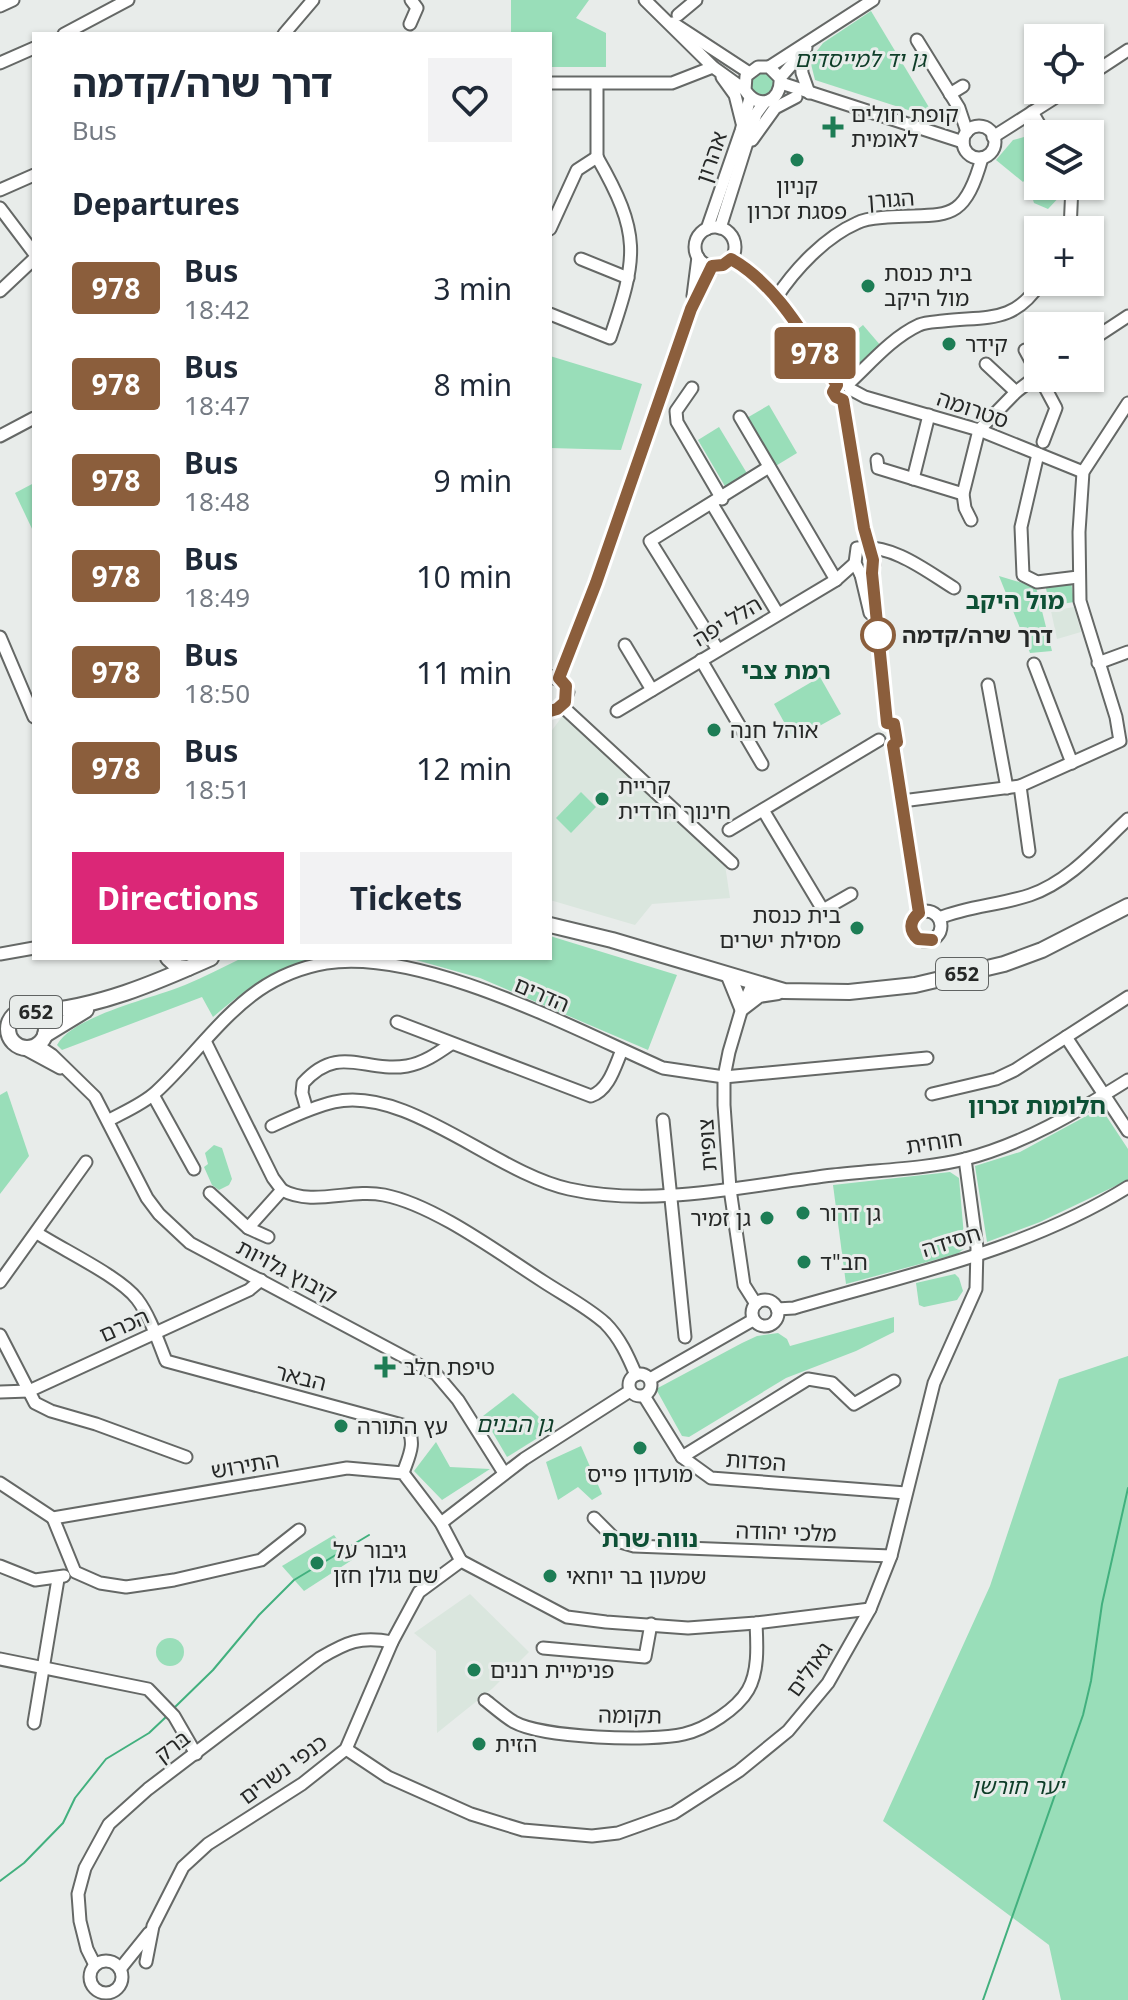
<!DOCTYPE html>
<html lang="en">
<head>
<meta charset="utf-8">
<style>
	:root { --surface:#fff; --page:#f2f2f3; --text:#1f2937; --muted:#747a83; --accent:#db2777 }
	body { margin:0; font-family:Georgia,"Noto Sans Hebrew",serif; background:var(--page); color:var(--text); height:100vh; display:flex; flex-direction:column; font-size:30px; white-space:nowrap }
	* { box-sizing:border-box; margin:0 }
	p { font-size:26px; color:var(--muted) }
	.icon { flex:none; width:44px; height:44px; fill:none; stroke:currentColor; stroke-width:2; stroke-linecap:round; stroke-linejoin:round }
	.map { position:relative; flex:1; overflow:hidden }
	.panel { position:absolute; left:32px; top:32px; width:520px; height:928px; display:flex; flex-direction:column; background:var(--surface); border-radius:0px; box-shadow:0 2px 6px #0004 }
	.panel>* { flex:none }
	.badge { padding:0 16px; border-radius:6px; font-size:28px; line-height:52px }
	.buttons { position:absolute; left:1024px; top:24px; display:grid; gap:16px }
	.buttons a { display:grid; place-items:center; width:80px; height:80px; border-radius:0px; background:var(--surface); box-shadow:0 2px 6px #0004; font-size:40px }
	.map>.badge { position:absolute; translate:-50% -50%; box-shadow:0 0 0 4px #fff }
	h2 { padding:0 40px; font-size:30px; line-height:72px }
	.round { display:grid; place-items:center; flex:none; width:84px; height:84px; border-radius:0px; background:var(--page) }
	.overview { display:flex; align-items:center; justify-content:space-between; height:136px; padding:0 40px }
	h1 { font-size:38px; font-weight:700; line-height:60px }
	.action { display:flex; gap:16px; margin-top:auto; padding:16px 40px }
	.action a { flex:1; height:92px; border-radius:0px; background:var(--accent); color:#fff; font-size:32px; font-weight:700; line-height:92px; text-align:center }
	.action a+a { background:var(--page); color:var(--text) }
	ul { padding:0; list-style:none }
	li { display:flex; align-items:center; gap:24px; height:96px; padding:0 40px }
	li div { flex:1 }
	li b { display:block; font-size:30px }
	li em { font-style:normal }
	li .badge { min-width:88px; font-weight:700; text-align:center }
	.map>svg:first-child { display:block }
</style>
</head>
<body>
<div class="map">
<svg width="1128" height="2000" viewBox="0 0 1128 2000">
	<rect width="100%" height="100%" fill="#e8ecea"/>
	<!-- built -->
	<g fill="#dae6de">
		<path d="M1074 607 1081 632 1057 639 1051 611Z"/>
		<path d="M564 714 725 865 730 898 652 904 635 925 550 900V733Z"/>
		<path d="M470 1594 529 1652 493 1688 437 1733 436 1651 414 1633Z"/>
	</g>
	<!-- green -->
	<g fill="#99deb9">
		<path d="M511 0H589L576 18 606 33V67H550V34H511Z"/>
		<path d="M871 11 936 119 815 80 810 60 823 43Z"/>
		<circle cx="763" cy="84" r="12"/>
		<path d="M1024 137 1038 152V167L1023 182 996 160 1013 140Z"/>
		<path d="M1038 173V186H1063L1064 192 1048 209 1034 203 1028 184Z"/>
		<path d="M863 325 881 346 852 370 834 349Z"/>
		<path d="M550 356 642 384 621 450 550 448Z"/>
		<path d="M769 405 797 453 774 467 745 419Z"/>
		<path d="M719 427 748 475 726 488 698 440Z"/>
		<path d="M34 483V533L15 493Z"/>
		<path d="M999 576 1036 587 1052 651 1030 653Z"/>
		<path d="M1071 581 1074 602 1050 606 1045 584Z"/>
		<path d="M820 677 841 714 794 740 774 704Z"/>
		<path d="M581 792 596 807 571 833 556 818Z"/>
		<path d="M550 936 677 975 648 1050 480 978 409 958H550Z"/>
		<path d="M242 958H314C273 970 244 990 213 1017L202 997 62 1050 57 1045C72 1016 154 998 185 985 204 977 223 967 242 958Z"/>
		<path d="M7 1091 29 1156 0 1194V1095Z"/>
		<path d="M1101 1108 1128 1149V1180L1040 1222 987 1242 975 1166 1020 1152Z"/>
		<path d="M214 1145 222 1148 232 1179 229 1185 219 1190 212 1185 204 1167 208 1164 205 1153Z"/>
		<path d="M950 1172 959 1178 965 1248 957 1254 846 1284 833 1185Z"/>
		<path d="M955 1274 959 1278 963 1291 957 1300 924 1307 919 1305 916 1283Z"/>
		<path d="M894 1317V1332L856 1351 786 1378 689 1437 682 1436 656 1389 742 1343 757 1336 778 1333 787 1339 790 1346Z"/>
		<path d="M1128 1356V2000H1061L1049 1945 883 1821 990 1586 1059 1379Z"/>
		<path d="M513 1393 552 1429 507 1457 483 1416Z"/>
		<path d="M436 1442 450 1467 490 1469 442 1500 414 1471Z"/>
		<path d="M581 1446 602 1494 592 1500 578 1487 558 1500 546 1462Z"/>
		<path d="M334 1535 352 1560 304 1591 282 1566Z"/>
		<circle cx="170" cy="1652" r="14"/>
	</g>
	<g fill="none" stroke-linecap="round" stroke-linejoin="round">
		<!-- stream -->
		<g stroke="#42b07e" stroke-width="2">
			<path d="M174 1708 213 1670 259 1615 294 1580 369 1535"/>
			<path d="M0 1881 24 1863 63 1823 75 1798 106 1759 149 1733 167 1716"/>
			<path d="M983 2000 1083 1715 1091 1681 1102 1604 1128 1488"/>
		</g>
		<!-- minor casing -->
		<g stroke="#656866" stroke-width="15">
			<g id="minor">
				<path d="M645 0 713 67 745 90C758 111 782 102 780 78L769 67H758L746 76 745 90"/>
				<path d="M0 6 13 0"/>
				<path d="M678 15 696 0"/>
				<path d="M673 23 748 72"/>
				<path d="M410 24 417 8 411 0"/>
				<path d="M64 34 128 0"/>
				<path d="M284 34 313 0"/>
				<path d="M917 40 959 108 967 132"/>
				<path d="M801 55 802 73 809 93"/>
				<path d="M0 63 34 48"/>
				<path d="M769 67 873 0"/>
				<path d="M1090 75 1128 50"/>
				<path d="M722 77 735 95 742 123"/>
				<path d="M780 78 806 48"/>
				<path d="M550 83H672L713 67"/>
				<path d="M781 83 963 142"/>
				<path d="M950 94 963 86"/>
				<path d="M1032 112 1045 134"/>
				<circle cx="979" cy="142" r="16"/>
				<path d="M993 137 1067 90"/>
				<path d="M752 140 775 108 796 97"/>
				<path d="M597 157V85"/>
				<path d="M0 190 34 175"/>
				<path d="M0 208 34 253"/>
				<circle cx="715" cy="247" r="20"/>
				<path d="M720 228 756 114 764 103"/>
				<path d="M550 229 577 170 597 157"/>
				<path d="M707 229 741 131 750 98"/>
				<path d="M1070 230 1072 186"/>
				<path d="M581 259 628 278"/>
				<path d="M731 259C778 285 806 341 837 385"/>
				<path d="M0 291 34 259"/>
				<path d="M693 296 698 257"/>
				<path d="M776 298C795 269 825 237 857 223 866 218 877 218 887 217 946 213 963 226 982 158"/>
				<path d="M550 314 610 338C638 256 641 234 597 157"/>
				<path d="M1090 341 1128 316"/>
				<path d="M1025 350 1038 374"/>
				<path d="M986 364 1016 392"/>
				<path d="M1040 378 1056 408 1043 442"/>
				<path d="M847 385C869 365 891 338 919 325 926 322 935 322 943 321 987 316 1014 324 1041 282"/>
				<path d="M692 388 676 411 677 422 722 499"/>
				<path d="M850 389 865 397 979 430 1083 472"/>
				<path d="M843 400 864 528 874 564 872 573 887 723"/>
				<path d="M740 417 836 580"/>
				<path d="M0 436 34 418"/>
				<path d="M1038 454 1021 527 1023 575 1037 582 1078 577"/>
				<path d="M877 460 878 468 963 494"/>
				<path d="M913 479 929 415"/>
				<path d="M712 504 778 614"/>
				<path d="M971 520 965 508 963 494 979 430 1016 392 1038 375"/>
				<path d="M872 573 861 575 855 563 857 548C893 544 925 570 954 588"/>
				<path d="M861 575 870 613"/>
				<path d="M0 637 34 717"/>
				<path d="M625 645 652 690"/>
				<path d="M718 650 650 541 769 467"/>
				<path d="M701 660 762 764"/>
				<path d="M1098 663 1128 652"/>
				<path d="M1034 664 1072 763"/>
				<path d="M550 676 563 682 568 692 562 706 550 711"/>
				<path d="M559 678 596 583 691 309 712 266"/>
				<path d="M988 685 1007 788"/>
				<path d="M562 706 732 863"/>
				<path d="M617 711 836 580 855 563"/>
				<path d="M887 723 894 724 897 742 893 745 919 913"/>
				<path d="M1020 786 1029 851"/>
				<path d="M902 801 1020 786 1120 741 1116 717 1080 601 1079 532 1083 472 1128 403"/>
				<path d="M763 810 823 910 851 894"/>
				<path d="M729 830 879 740"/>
				<circle cx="926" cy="926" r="15"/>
				<path d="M939 918C968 906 1000 905 1030 895 1070 881 1098 847 1128 819"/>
				<path d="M0 954 34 948"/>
				<path d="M753 983 742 1008 729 1052 724 1077V1105L730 1189 744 1285 756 1304"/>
				<path d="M397 1022 591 1096C609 1090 615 1066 622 1050"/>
				<path d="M1066 1037 1128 1131"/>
				<path d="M205 1041 273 1178 282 1190 248 1228"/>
				<path d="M37 1045 52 1055 95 1097 147 1198 159 1214 190 1243 436 1374 458 1400 504 1473"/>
				<path d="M23 1048 60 1068"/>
				<path d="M932 1094 996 1079 1015 1070 1128 997"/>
				<path d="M153 1095 194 1169"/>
				<path d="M307 1110 302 1093 303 1083C339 1043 364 1073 407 1066 424 1063 438 1053 451 1044"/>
				<path d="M109 1120C124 1112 143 1104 156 1092 191 1060 219 1018 259 990 278 977 303 967 326 963 423 948 574 1029 663 1068L724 1077 927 1058"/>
				<path d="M663 1120 685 1337"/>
				<path d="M272 1126C292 1117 312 1107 334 1102 408 1086 495 1173 569 1189 654 1208 748 1185 833 1175 875 1170 926 1169 965 1159 1024 1144 1077 1112 1128 1080"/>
				<path d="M282 1190C313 1207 351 1188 384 1195 435 1205 500 1254 544 1282 564 1295 587 1307 605 1323 620 1338 628 1356 636 1375"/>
				<path d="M210 1193 248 1228 268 1237"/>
				<path d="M37 1233C63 1250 119 1276 137 1299 150 1316 158 1341 166 1361L406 1426C417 1442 409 1456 403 1473"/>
				<path d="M0 1282 86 1162"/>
				<circle cx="765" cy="1313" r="13"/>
				<path d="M777 1309 794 1308C907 1275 1027 1250 1128 1187"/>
				<path d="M0 1335 35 1403 51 1411 96 1424 186 1457"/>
				<circle cx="640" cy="1385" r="11"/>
				<path d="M650 1379 753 1320"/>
				<path d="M0 1392 29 1391 249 1290 261 1280"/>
				<path d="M644 1396 682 1457 711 1478 906 1493"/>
				<path d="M682 1457 808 1379 832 1383 854 1404 894 1381"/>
				<path d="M0 1483 53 1518 347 1468 403 1473 441 1523 461 1561"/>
				<path d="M53 1518 75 1572 100 1583 126 1587 174 1580 261 1560 299 1530"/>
				<path d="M594 1518 617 1541 634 1546 891 1556"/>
				<path d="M441 1523 524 1459 630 1391"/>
				<path d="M461 1561 567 1617 606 1622 688 1628 756 1623 870 1609"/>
				<path d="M0 1566 35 1580 64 1576"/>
				<path d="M543 1648 645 1657 651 1624"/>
				<path d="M0 1659 148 1689 174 1716 196 1754"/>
				<path d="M485 1700C494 1707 504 1716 514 1722 543 1738 651 1742 684 1734 706 1729 737 1709 748 1690 759 1671 757 1644 756 1623"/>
				<path d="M34 1723 58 1579"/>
				<path d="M346 1749 388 1777 471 1814 523 1830 592 1836 618 1833 674 1813 739 1771 788 1731 828 1683 870 1609 891 1556 934 1383 976 1289 977 1248 965 1159"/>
				<circle cx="106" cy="1977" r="16"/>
				<path d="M146 1962 153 1926 183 1867 208 1844 302 1784 346 1749 392 1642 419 1592 461 1561"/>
				<path d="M95 1965 87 1949 80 1921 78 1894 85 1868 109 1824 148 1789 320 1658C347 1642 360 1636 392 1642"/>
				<path d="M120 1969 149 1933"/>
			</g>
		</g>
		<!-- major casing -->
		<g stroke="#656866" stroke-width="18">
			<g id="major">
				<path d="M550 925 612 940 784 991 849 992 915 985 1004 964 1042 950 1128 906"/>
				<path d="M168 958 178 967 188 968"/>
				<path d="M729 976 742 1008 759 995 778 992"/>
				<circle cx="27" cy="1029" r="19"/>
				<path d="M35 1012C97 1008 155 983 211 958"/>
				<path d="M45 1035 86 1010"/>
			</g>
		</g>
		<!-- minor -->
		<use href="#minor" stroke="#fff" stroke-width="11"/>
		<!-- major -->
		<use href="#major" stroke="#fff" stroke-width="14"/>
	</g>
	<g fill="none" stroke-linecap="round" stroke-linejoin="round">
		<!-- line casing -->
		<g stroke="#fff" stroke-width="18">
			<path id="line" d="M550 711 557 709 565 702 566 686 559 678 596 583 691 309 712 266 723 265 731 259C778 285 807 341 837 385L833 392 836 397 843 400 864 528 873 560 872 573 887 723 894 724 897 742 893 745 919 913C909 921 909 931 918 939L932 940"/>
		</g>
		<!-- line -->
		<use href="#line" stroke="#8b5e3c" stroke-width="12"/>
	</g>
	<!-- markers -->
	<g fill="#1d7d55" stroke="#e8ecea" stroke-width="3">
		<path d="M829 115h8v8h8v8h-8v8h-8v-8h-8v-8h8z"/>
		<circle cx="797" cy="160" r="8"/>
		<circle cx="868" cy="286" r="8"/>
		<circle cx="949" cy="344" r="8"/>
		<circle cx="714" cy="730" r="8"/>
		<circle cx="602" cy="799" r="8"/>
		<circle cx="857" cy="928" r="8"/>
		<circle cx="803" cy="1213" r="8"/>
		<circle cx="767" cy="1218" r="8"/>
		<circle cx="804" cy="1262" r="8"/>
		<path d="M381 1355h8v8h8v8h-8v8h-8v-8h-8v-8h8z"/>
		<circle cx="341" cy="1426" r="8"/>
		<circle cx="640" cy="1448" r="8"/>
		<circle cx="317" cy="1563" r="8"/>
		<circle cx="550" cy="1576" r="8"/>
		<circle cx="474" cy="1670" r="8"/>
		<circle cx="479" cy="1744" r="8"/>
	</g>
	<circle fill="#fff" stroke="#8b5e3c" stroke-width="4" cx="878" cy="635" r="16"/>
	<g text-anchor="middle" stroke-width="6" stroke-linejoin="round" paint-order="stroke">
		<!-- shield labels -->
		<g fill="#e8ecea" stroke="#606362" stroke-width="2">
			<rect x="936" y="958" width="52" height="32" rx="6"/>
			<rect x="10" y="996" width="52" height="32" rx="6"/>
		</g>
		<g font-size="20" font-weight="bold" fill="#262827">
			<text x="962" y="981">652</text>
			<text x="36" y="1019">652</text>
		</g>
		<!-- park labels -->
		<g font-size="22" font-style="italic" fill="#0e3d28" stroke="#e8ecea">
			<text x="860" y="67">גן יד למייסדים</text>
			<text x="514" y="1432">גן הבנים</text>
			<text x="1018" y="1794">יער חורשן</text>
		</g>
		<!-- poi labels -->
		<g font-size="22" fill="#262827" stroke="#e8ecea" text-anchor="start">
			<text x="851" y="122">קופת חולים<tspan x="851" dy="25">לאומית</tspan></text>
			<text x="797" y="194" text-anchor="middle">קניון<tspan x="797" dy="25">פסגת זכרון</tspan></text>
			<text x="884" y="281">בית כנסת<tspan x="884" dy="25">מול היקב</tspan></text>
			<text x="965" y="352">קידר</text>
			<text x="730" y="738">אוהל חנה</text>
			<text x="618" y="794">קריית<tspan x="618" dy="25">חינוך חרדית</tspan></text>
			<text x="841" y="923" text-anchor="end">בית כנסת<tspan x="841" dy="25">מסילת ישרים</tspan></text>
			<text x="819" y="1221">גן דרור</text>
			<text x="751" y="1226" text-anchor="end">גן זמיר</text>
			<text x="820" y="1270">חב"ד</text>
			<text x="403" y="1375">טיפת חלב</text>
			<text x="357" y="1434">עץ התורה</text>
			<text x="640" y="1482" text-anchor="middle">מועדון פייס</text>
			<text x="333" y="1558">גיבור על<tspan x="333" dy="25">שם גולן חזן</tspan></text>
			<text x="566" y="1584">שמעון בר יוחאי</text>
			<text x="490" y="1678">פנימיית רננים</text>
			<text x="495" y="1752">הזית</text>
		</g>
		<!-- street labels -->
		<g font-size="22" fill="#262827" stroke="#e8ecea">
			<text transform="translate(711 157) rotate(-71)" y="8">אהרון</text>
			<text transform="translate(891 199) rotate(-4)" y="8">הגורן</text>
			<text transform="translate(973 409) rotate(19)" y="8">סטרומה</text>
			<text transform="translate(727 621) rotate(-31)" y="8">הלל יפה</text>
			<text transform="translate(542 994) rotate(23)" y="8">הדרים</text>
			<text transform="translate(934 1142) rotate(-9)" y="8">חוחית</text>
			<text transform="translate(707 1145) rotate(-94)" y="8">צופית</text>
			<text transform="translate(951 1241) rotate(-17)" y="8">חסידה</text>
			<text transform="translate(287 1271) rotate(28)" y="8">קיבוץ גלויות</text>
			<text transform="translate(124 1325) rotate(-24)" y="8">הכרם</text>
			<text transform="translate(301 1377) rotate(14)" y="8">הבאר</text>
			<text transform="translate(756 1461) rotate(4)" y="8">הפדות</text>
			<text transform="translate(245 1465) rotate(-10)" y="8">התירוש</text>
			<text transform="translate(786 1532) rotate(2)" y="8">מלכי יהודה</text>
			<text transform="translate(809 1669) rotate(-54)" y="8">גאולים</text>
			<text transform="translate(630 1715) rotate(1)" y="8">תקומה</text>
			<text transform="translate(172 1746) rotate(-37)" y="8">ברק</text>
			<text transform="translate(283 1769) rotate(-36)" y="8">כנפי נשרים</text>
		</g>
		<!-- stop labels -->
		<g font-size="22" font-weight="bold" fill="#262827" stroke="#e8ecea" text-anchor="start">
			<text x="902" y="643">דרך שרה/קדמה</text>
		</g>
		<!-- neighbourhood labels -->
		<g font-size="24" font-weight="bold" fill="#0d5035" stroke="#e8ecea">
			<text x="1015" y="609">מול היקב</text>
			<text x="786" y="679">רמת צבי</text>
			<text x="1037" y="1114">חלומות זכרון</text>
			<text x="650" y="1547">נווה שרת</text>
		</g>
	</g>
</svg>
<div class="buttons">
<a><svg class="icon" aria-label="locate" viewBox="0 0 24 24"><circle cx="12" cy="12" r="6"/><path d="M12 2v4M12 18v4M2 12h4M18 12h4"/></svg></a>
<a><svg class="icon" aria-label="layers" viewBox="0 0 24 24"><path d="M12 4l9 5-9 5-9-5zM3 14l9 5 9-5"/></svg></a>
<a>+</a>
<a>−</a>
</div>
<b class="badge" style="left:815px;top:353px;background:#8b5e3c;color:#fff">978</b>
<section class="panel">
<div class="overview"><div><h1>דרך שרה/קדמה</h1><p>Bus</p></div><a class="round"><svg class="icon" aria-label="heart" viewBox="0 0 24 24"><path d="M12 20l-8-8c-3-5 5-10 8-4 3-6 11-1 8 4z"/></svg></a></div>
<h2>Departures</h2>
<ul>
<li><span class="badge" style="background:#8b5e3c;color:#fff">978</span><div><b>Bus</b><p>18:42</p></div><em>3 min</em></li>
<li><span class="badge" style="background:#8b5e3c;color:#fff">978</span><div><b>Bus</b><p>18:47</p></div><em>8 min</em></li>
<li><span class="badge" style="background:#8b5e3c;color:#fff">978</span><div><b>Bus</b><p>18:48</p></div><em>9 min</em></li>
<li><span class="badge" style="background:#8b5e3c;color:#fff">978</span><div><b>Bus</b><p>18:49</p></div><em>10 min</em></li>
<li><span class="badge" style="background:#8b5e3c;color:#fff">978</span><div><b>Bus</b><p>18:50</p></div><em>11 min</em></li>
<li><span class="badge" style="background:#8b5e3c;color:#fff">978</span><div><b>Bus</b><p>18:51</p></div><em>12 min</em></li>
</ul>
<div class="action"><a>Directions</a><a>Tickets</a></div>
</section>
</div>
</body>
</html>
